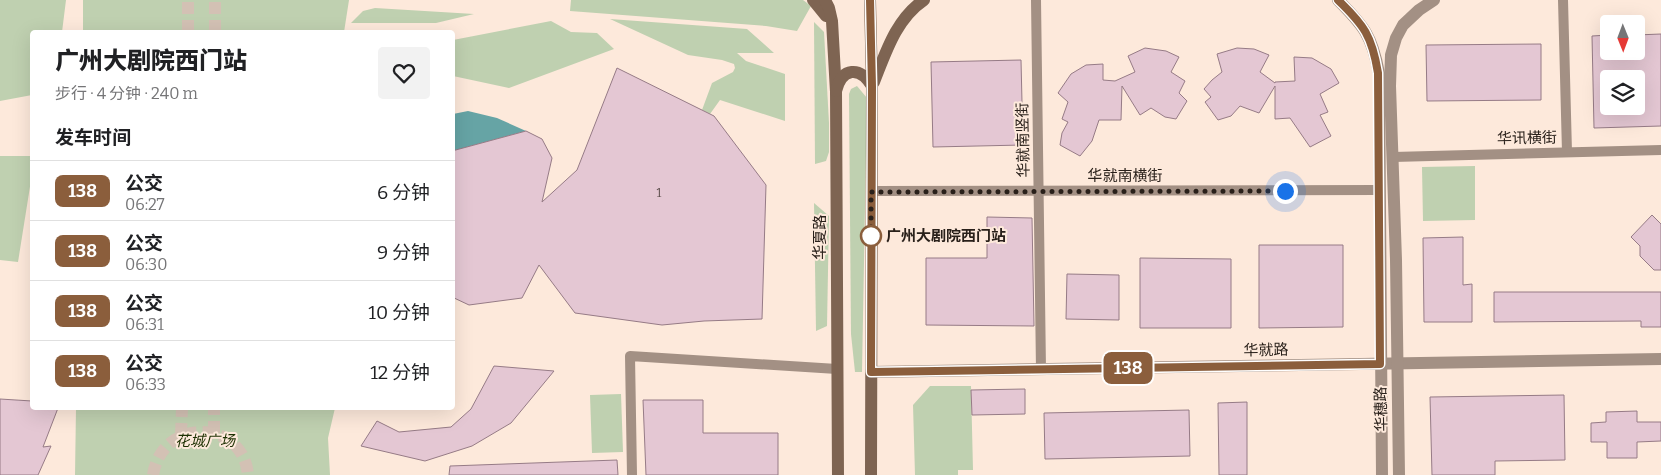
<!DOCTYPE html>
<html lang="zh">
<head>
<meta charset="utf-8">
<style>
	:root { --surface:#fff; --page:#f2f2f2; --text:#202124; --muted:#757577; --line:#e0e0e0 }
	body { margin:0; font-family:Bitter,"Noto Sans SC",serif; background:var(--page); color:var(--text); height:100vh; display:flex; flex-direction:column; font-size:19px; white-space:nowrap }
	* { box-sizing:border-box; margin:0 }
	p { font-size:16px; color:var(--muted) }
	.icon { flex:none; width:28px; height:28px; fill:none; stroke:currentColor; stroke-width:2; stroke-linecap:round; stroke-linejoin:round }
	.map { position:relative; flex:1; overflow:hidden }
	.details { position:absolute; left:30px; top:30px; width:425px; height:380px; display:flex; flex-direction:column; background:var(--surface); border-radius:5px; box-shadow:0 5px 20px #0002 }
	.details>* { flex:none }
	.badge { padding:0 10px; border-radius:8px; font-size:18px; line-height:32px }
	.needle { width:32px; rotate:179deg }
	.controls { position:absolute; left:1600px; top:15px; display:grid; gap:10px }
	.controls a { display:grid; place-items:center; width:45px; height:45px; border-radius:5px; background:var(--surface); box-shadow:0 5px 20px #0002; font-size:25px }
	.you { position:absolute; width:25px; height:25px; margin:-12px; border:4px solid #fff; border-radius:50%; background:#1a73e8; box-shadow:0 0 0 8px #1a73e833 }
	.map>.badge { position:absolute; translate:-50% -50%; box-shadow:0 0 0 2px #fff }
	h2 { padding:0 25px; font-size:19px; line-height:45px }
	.round { display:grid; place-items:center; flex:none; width:52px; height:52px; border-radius:5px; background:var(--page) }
	.head { display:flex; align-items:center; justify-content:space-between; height:85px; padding:0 25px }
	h1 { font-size:24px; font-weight:800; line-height:38px }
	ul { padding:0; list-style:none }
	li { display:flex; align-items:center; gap:15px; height:60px; padding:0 25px; border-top:1px solid var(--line) }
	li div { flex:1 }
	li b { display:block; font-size:19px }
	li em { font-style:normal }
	li .badge { min-width:55px; font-weight:700; text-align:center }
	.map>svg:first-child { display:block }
</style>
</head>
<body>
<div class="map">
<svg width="1661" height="475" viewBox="0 0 1661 475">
	<rect width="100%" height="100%" fill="#fde9db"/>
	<!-- green -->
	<g fill="#bfd0b0">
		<path d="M0 0H66L62 32H32V95L0 101Z"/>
		<path d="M83 0H349L344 32H83Z"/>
		<path d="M571 0H803L811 6 797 31 766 26 570 11Z"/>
		<path d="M375 8 474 14 436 23H351L363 11Z"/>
		<path d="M610 19 747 29 774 53H737L746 61 785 74V121L720 100 710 114 702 110 712 83 733 72 735 68 734 64 722 60 688 55Z"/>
		<path d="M551 21 571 32 597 33 614 49 509 88 453 76V40Z"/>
		<path d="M814 22 824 32 829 123V152L826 161 815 164Z"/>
		<path d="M857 86 867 98 862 372H855L851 334 849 94 851 89Z"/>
		<path d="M0 156H32V174L18 262 0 260Z"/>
		<path d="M1475 166V220L1423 221 1422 167Z"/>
		<path d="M814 203 829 216 827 326 816 331Z"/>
		<path d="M930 386H971L973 470H958V475H915L913 405Z"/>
		<path d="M621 394 623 452 592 453 590 395Z"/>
		<path d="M76 408H335L328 438 330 475H75Z"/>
	</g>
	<!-- water -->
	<path fill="#66a4a5" d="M468 111 497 118 526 131 453 151V114Z"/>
	<!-- building -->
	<g fill="#e4c7d3" stroke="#967b86" fill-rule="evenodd">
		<path d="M1661 34V126L1594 128 1592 36 1609 35V51H1636V35ZM1609 79H1636V106H1609Z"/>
		<path d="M1541 44V100L1427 101 1426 45Z"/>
		<path d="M1145 48 1166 51 1179 57 1171 72 1185 81 1179 93 1187 101 1176 119 1165 117 1151 108 1140 115 1122 86 1121 120H1099L1092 141 1080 156 1060 145 1062 133 1068 122 1062 119 1068 102 1058 93 1071 74 1086 65 1103 64V80L1115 81 1135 72 1128 56Z"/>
		<path d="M1237 48 1254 49 1269 55 1260 72 1275 83V82L1295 81 1294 57 1312 58 1331 69 1339 83 1320 94 1328 112 1320 115 1331 136 1310 147 1290 118 1275 119V86L1259 113 1240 106 1231 116 1218 120 1205 102 1211 97 1204 89 1212 80 1222 72 1217 54Z"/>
		<path d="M1021 60 1023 145 933 147 931 62Z"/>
		<path d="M617 68 714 116 766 185 762 319 704 321 662 325 575 313 539 265 522 298 469 305 452 297V151L526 131 542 139 552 158 542 202 577 170Z"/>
		<path d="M1652 215 1661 224V270H1654L1640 256V246L1631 237Z"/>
		<path d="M987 217 1032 218 1034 326 926 325V258H987Z"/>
		<path d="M1463 237V285L1472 284V322H1424L1423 238Z"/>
		<path d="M1259 245H1343V327L1259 328Z"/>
		<path d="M1140 258 1231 259V328H1140Z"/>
		<path d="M1067 274 1119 275V320L1066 319Z"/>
		<path d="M1494 292H1661V327H1641V321L1494 322Z"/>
		<path d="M494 366 554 371 511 423 472 446 425 461 361 446 377 421 399 432 451 427 471 409Z"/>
		<path d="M1025 389V414L972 415 971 390Z"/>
		<path d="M1564 395 1565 460 1495 461V475H1432L1430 397Z"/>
		<path d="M0 399 32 401V408H58L43 447 51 446 38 475H0Z"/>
		<path d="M643 400H703V433H778V475H646Z"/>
		<path d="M1247 402V475H1219L1218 403Z"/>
		<path d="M1189 410 1190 456 1045 459 1044 413Z"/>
		<path d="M1637 411V422H1661V441L1637 442V458H1607V442H1591V423L1606 422V412Z"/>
		<path d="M617 460 618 475H449L450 466Z"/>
	</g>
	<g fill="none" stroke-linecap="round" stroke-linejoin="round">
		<!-- secondary-tunnel -->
		<g stroke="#d3c1b4" stroke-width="12" stroke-dasharray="12 6" stroke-linecap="butt">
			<path d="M188 32V0"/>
			<path d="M215 32V0"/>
			<path d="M214 433V408"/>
			<path d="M181 435 182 408"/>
			<path d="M153 475C162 417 243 418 248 475"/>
		</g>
		<!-- minor -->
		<g stroke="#a39084" stroke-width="10">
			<path d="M1036 0 1041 370"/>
			<path d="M1563 0 1567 152"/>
			<path d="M1393 157 1661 150"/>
			<path d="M871 191 1379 190"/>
			<path d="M632 475 630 356 837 369"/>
		</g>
		<!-- tertiary -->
		<g stroke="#a39084" stroke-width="12">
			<path d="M1338 0C1364 26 1372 36 1379 73L1382 475"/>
			<path d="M871 372 1661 359"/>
			<path d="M1399 475 1396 260 1390 86 1391 55 1396 38 1403 25 1419 10 1434 0"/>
		</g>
		<!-- secondary -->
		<g stroke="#7e6452" stroke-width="12">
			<path d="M813 0 826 16"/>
			<path d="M825 0 829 8 832 21 836 92 838 475"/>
			<path d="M870 0 872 86 871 475"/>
			<path d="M874 82C886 52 896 19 924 0"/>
			<path d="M836 91C842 67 860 66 872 86"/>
		</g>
	</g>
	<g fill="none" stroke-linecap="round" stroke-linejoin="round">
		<!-- line casing -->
		<g stroke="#fff" stroke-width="11">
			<path id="line" d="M870 0 872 86 871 372 1380 364 1378 73C1372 36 1364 25 1338 0"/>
		</g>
		<!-- line -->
		<use href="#line" stroke="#8b5e3c" stroke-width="8"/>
		<!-- walk -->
		<path stroke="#29201a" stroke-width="5" stroke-dasharray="0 9" d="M871 236V192L1285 191"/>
	</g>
	<!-- markers -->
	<circle fill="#fff" stroke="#8b5e3c" stroke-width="2.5" cx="871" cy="236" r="10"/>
	<g text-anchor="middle" stroke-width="4" stroke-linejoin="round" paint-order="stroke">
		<!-- number labels -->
		<g font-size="12" fill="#584a48">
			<text x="659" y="197">1</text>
		</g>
		<!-- street labels -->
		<g font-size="15" fill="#29201a" stroke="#fde9db">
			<text transform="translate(1527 138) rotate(-1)" y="5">华讯横街</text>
			<text transform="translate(1023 140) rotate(-91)" y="5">华就南竖街</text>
			<text x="1125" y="181">华就南横街</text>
			<text transform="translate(820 237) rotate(-90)" y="5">华夏路</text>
			<text transform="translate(1266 350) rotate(-1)" y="5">华就路</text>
			<text transform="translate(1381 409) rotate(-91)" y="5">华穗路</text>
		</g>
		<!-- stop labels -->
		<g font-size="15" font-weight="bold" fill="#29201a" stroke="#fde9db" text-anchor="start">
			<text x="886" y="241">广州大剧院西门站</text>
		</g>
		<!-- park labels -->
		<g font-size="15" font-style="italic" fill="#1d3102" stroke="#fde9db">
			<text x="205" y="446">花城广场</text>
		</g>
	</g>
</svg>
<div class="controls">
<a><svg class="needle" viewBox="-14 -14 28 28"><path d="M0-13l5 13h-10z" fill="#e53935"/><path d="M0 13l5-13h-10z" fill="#757577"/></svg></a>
<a><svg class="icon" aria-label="layers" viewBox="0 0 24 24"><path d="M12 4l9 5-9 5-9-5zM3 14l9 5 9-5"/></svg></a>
</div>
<div class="you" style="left:1285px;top:191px"></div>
<b class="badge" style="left:1128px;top:368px;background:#8b5e3c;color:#fff">138</b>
<section class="details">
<div class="head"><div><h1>广州大剧院西门站</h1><p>步行 · 4 分钟 · 240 m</p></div><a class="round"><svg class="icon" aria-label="heart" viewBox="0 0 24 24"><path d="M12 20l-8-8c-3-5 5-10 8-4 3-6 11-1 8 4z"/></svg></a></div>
<h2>发车时间</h2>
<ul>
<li><span class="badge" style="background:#8b5e3c;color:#fff">138</span><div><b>公交</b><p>06:27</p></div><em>6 分钟</em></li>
<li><span class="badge" style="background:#8b5e3c;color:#fff">138</span><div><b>公交</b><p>06:30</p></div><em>9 分钟</em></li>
<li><span class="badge" style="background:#8b5e3c;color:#fff">138</span><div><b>公交</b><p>06:31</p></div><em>10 分钟</em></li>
<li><span class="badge" style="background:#8b5e3c;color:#fff">138</span><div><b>公交</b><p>06:33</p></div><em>12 分钟</em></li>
</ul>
</section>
</div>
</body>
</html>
